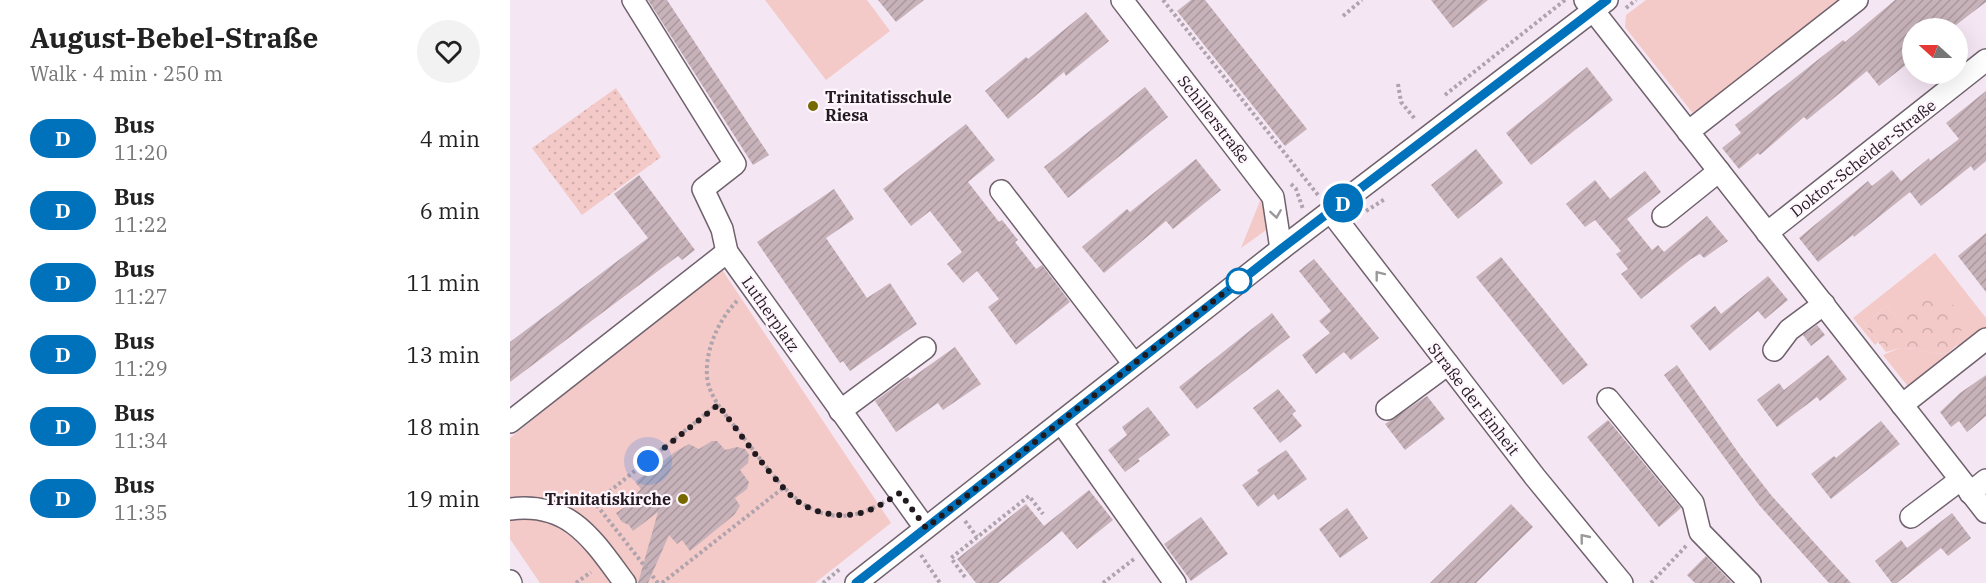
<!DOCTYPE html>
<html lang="en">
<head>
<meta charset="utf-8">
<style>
	:root { --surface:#fff; --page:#f2f2f2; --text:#222; --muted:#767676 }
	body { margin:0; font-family:"IBM Plex Serif",serif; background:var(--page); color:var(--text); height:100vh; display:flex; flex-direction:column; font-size:22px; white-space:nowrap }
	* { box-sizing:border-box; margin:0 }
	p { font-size:20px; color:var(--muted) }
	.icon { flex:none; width:33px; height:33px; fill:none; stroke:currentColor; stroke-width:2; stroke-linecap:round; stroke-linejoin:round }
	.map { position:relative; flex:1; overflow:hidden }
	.panel { display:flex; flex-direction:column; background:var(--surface); width:510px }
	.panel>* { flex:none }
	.badge { padding:0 12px; border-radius:20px; font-size:21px; line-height:39px }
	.needle { width:39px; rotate:291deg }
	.buttons { position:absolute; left:1392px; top:18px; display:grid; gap:12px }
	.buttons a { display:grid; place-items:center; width:66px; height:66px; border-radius:50%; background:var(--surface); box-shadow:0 6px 24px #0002; font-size:30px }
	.you { position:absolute; width:30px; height:30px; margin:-15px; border:4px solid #fff; border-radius:50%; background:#1a73e8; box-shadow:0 0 0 9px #1a73e833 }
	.map>.badge { position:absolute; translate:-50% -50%; box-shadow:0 0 0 3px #fff }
	.round { display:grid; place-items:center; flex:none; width:63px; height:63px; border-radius:32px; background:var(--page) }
	.overview { display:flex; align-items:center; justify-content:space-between; height:102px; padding:0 30px }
	h1 { font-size:28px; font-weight:800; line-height:45px }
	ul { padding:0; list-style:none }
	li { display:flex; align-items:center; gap:18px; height:72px; padding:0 30px }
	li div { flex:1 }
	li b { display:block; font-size:22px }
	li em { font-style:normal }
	li .badge { min-width:66px; font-weight:700; text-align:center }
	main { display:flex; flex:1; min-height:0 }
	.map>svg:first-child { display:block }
</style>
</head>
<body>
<main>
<section class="panel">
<div class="overview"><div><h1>August-Bebel-Straße</h1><p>Walk · 4 min · 250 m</p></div><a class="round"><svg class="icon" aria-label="heart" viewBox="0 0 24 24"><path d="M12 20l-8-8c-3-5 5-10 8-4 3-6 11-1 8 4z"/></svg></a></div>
<ul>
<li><span class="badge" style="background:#0072bc;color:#fff">D</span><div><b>Bus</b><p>11:20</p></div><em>4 min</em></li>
<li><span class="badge" style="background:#0072bc;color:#fff">D</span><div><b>Bus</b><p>11:22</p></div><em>6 min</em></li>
<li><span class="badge" style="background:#0072bc;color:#fff">D</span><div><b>Bus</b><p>11:27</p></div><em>11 min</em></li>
<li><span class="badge" style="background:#0072bc;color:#fff">D</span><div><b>Bus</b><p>11:29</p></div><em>13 min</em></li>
<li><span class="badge" style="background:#0072bc;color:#fff">D</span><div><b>Bus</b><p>11:34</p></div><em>18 min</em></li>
<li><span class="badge" style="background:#0072bc;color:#fff">D</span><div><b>Bus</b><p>11:35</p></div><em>19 min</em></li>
</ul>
</section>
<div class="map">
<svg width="1476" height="583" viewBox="0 0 1476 583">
	<defs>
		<pattern id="park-crowns" width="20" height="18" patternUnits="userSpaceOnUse" patternTransform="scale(1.5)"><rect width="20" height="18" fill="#f3cac7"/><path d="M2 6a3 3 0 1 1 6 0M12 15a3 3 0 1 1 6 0" fill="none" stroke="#d0adab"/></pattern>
		<pattern id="garden-dots" width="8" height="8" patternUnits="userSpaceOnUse" patternTransform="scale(1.5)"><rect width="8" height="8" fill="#f3cac7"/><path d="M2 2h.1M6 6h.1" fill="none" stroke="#d0adab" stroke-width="1.8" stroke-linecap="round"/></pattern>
		<pattern id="building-hatch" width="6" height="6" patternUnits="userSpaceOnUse" patternTransform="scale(1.5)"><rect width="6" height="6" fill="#c6b2b8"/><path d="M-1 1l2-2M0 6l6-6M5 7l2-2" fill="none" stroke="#aa989e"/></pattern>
	</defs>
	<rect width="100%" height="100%" fill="#f5e6f3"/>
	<!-- grass -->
	<g fill="#f3cac7">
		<path d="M255 0H357L380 31 316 80Z"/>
		<path d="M1136 0H1334L1185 116 1115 27 1116 15Z"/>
		<path d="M752 196 759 228 731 248Z"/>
		<path d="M1425 253 1476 318V331L1451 350 1447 345 1452 328 1390 321 1377 306 1354 324 1368 342 1365 345 1343 318Z"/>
		<path d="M211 268 381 523 305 583H30L0 539V438Z"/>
		<path d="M1390 348 1408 349 1423 354 1438 353 1442 358 1400 389 1373 355Z"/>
	</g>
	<!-- park -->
	<path fill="url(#park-crowns)" d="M1413 300H1433L1445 306 1452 329 1447 345 1438 353 1423 354 1408 349 1390 348 1376 352 1354 324 1377 306 1390 321 1399 307Z"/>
	<!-- garden -->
	<path fill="url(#garden-dots)" d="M106 88 151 157 72 215 22 148Z"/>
	<!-- building -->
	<g fill="url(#building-hatch)">
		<path d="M138 0H157L259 155 243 165Z"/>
		<path d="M368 0H414L386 22Z"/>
		<path d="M681 0H695L797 129 775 146 667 11Z"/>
		<path d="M921 0H978L943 28Z"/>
		<path d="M1385 0H1476V2L1442 28H1402V60L1369 86 1357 71 1297 120 1294 117 1250 155 1248 153 1229 169 1212 148 1231 133 1225 125 1333 40 1335 42Z"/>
		<path d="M576 12 599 41 556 76 554 72 498 119 475 91 516 57 518 59Z"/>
		<path d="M1077 67 1103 100 1021 165 996 133Z"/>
		<path d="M635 87 658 117 558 198 534 167Z"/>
		<path d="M1476 91V161L1464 171 1461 166 1411 206 1396 187 1400 192 1344 237 1343 235 1308 262 1289 238 1358 181 1362 186 1382 170 1391 181 1419 158 1420 161 1449 139 1436 123Z"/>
		<path d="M456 124 485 160 458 182 489 222 492 220 508 240 505 242 526 269 532 265 560 302 506 345 478 307 489 299 467 271 453 283 437 264 452 252 420 211 401 226 373 189Z"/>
		<path d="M966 149 993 183 948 219 921 185Z"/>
		<path d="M686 159 711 190 663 229 656 221 594 273 572 247 617 209 620 212Z"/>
		<path d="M1135 171 1151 192 1117 219 1142 250 1148 245 1154 252 1197 216 1218 241 1194 258 1190 254 1181 259 1131 299 1111 274 1118 269 1106 254 1111 251 1085 220 1075 227 1056 204 1085 180 1100 199Z"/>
		<path d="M129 175 185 250 172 260 168 256 0 382V342L138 238 104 194Z"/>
		<path d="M324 189 344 219 316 238 357 298 380 283 407 324 340 371 333 361 330 363 247 242Z"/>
		<path d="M1476 233V292L1448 256Z"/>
		<path d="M991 257 1078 365 1053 385 966 277Z"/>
		<path d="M804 259 869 338 841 360 834 352 806 374 792 355 820 333 809 321 821 311 789 271Z"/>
		<path d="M1258 276 1278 300 1255 319 1248 311 1200 351 1180 326 1205 306 1211 314Z"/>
		<path d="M762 313 780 337 687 409 669 387Z"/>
		<path d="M1307 325 1315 335 1301 346 1293 335Z"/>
		<path d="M445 347 471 384 433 410 428 403 386 432 365 401 398 377 400 379Z"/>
		<path d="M1318 355 1337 379 1310 401 1307 397 1267 427 1247 400 1269 383 1274 390Z"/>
		<path d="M1167 365 1230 455 1261 495 1341 583H1319L1249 505 1154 375Z"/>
		<path d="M1476 375V416L1457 432 1449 421 1441 427 1430 412 1450 393Z"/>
		<path d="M768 389 786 411 782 414 792 426 770 443 743 408Z"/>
		<path d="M917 396 935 419 895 450 875 424Z"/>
		<path d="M638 407 660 435 628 459 630 461 615 472 598 450 617 435 612 427Z"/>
		<path d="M1098 420 1171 508 1149 527 1077 437Z"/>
		<path d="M1371 421 1390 444 1321 499 1301 474 1324 456 1326 458Z"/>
		<path d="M202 441H207L215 450 227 447 235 449 239 455 238 463 230 470 239 482 237 489 225 498 230 506 224 515 180 551 172 540 167 544 159 535 138 583H128L148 512 123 531 119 525 112 522 106 513 130 497 127 493 131 489 125 482 165 452 179 444 189 449Z"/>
		<path d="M776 450 797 479 768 500 764 494 748 507 732 485 749 473 747 470Z"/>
		<path d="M579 490 603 520 567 549 552 531 488 583H466L447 559 516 504 534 526Z"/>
		<path d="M1001 504 1023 527 984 565 966 583H920Z"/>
		<path d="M837 508 858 538 830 558 809 529Z"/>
		<path d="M1442 513 1461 538 1438 556 1431 548 1387 583H1382L1365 561 1391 540 1397 548Z"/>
		<path d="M691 517 718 554 681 581 654 544Z"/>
		<path d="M1196 556 1222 583H1185L1177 575Z"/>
	</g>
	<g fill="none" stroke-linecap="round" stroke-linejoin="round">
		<!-- minor casing -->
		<g stroke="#6f626d" stroke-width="24">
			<g id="minor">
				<path d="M123 0 225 164 193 189 212 229 217 252"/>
				<path d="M612 0 763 197 771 249"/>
				<path d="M1075 0 1476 512"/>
				<path d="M1178 132 1347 0"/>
				<path d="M491 191 624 364"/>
				<path d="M821 212 1025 477 1112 583"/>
				<path d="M1153 216 1209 171"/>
				<path d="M1257 233 1476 60"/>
				<path d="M1264 350 1279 330 1314 304"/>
				<path d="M1098 399 1183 503 1190 532 1240 583"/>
				<path d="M1392 405 1476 339"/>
				<path d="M877 409 938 364"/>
				<path d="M330 411 415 348"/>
				<path d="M0 422 217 252 415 528"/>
				<path d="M551 422 665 583"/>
				<path d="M1460 493 1476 480"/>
				<path d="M0 509C60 501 83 540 115 583"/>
				<path d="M1401 517 1450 480"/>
				<path d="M0 581 1 583"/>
				<path d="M346 583 771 249 1097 0"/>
			</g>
		</g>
		<!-- path -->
		<g stroke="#afa3ad" stroke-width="4" stroke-dasharray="3 3" stroke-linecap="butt">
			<path d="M653 0 808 195"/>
			<path d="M1116 8 1126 0"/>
			<path d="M833 16 852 0"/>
			<path d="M888 84 891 102 905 119"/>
			<path d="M935 95 1055 0"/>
			<path d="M781 184 786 189 793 209"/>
			<path d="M856 211 875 199"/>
			<path d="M227 301C209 319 195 350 197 376 198 398 221 421 234 438 271 485 305 543 374 502"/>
			<path d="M455 521 467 537"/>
			<path d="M411 555 430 583"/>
			<path d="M455 577 441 558 519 496 533 514"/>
			<path d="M66 583 81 572"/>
			<path d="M148 583 85 503 208 404"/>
			<path d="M152 583 273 488"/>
			<path d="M313 583 330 569"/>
			<path d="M593 583 624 559"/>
			<path d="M1141 583 1177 545"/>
		</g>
		<!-- minor -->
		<use href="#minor" stroke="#fff" stroke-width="21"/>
	</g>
	<!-- one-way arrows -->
	<defs><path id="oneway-chevron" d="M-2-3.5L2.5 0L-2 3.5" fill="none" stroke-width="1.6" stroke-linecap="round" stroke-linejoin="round" transform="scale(1.5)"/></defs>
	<g stroke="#9b989b">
		<use href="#oneway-chevron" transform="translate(766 214) rotate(81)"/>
		<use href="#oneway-chevron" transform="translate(869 275) rotate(-128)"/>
		<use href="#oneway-chevron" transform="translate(1074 538) rotate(-129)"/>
	</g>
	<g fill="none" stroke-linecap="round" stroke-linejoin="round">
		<!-- line casing -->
		<g stroke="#fff" stroke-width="14">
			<path id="line" d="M346 583 771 249 1097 0"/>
		</g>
		<!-- line -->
		<use href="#line" stroke="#0072bc" stroke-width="9"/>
		<!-- walk -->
		<path stroke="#211b20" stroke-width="6" stroke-dasharray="0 10.8" d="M138 461 208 405C226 427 272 495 295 506 315 516 341 519 362 509 372 505 381 498 390 493L416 528 729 281"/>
	</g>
	<!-- markers -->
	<g fill="#756900" stroke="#fff5fd" stroke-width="2">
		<circle cx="303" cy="106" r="6"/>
		<circle cx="173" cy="499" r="6"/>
	</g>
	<circle fill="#fff" stroke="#0072bc" stroke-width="3" cx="729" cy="281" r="12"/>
	<g text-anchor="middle" stroke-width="4.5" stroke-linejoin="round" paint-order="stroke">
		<!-- poi labels -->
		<g font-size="16" font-weight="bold" fill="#211b20" stroke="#fff5fd" text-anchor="start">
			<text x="315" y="103">Trinitatisschule<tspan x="315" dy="18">Riesa</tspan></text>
			<text x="161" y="505" text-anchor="end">Trinitatiskirche</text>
		</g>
		<!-- street labels -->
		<g font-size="16" fill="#211b20" stroke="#fff5fd">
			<text transform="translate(704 119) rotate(52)" y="6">Schillerstraße</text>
			<text transform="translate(1353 158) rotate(-38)" y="6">Doktor-Scheider-Straße</text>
			<text transform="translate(261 314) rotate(55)" y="6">Lutherplatz</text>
			<text transform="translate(964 399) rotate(52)" y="6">Straße der Einheit</text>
		</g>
	</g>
</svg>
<div class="buttons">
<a><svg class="needle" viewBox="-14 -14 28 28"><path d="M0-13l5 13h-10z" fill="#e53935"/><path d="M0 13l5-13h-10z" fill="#767676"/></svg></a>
</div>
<div class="you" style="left:138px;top:461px"></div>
<b class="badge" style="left:833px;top:203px;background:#0072bc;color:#fff">D</b>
</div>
</main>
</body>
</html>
